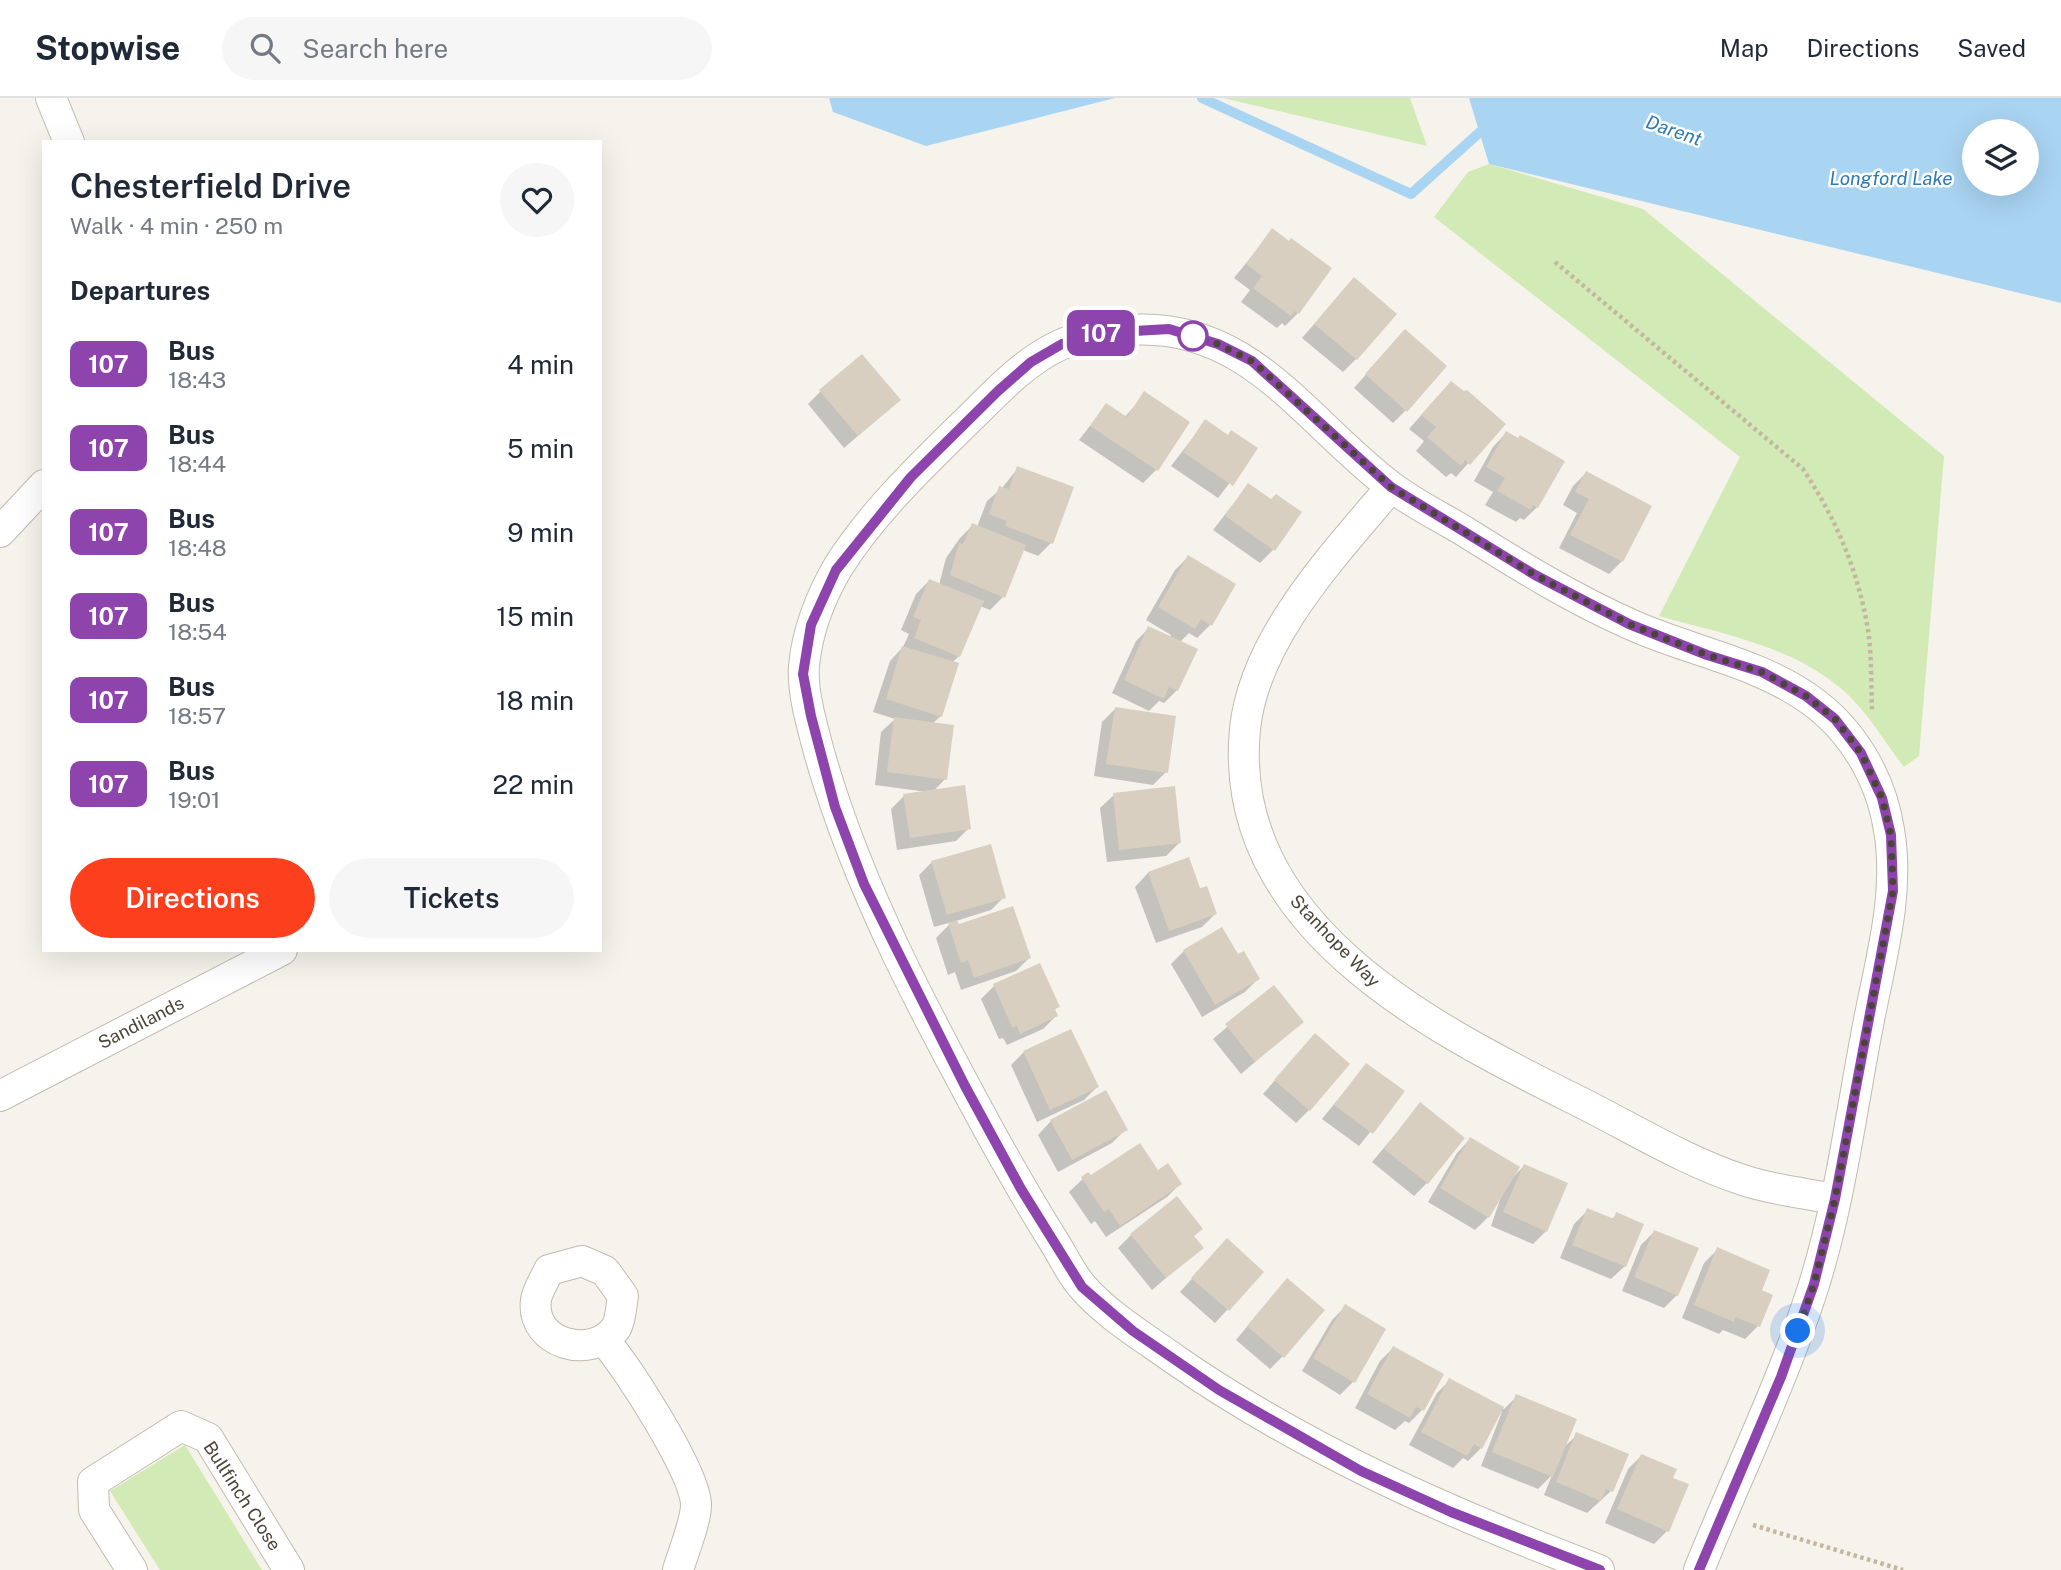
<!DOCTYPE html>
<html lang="en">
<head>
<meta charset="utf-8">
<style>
	:root { --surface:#fff; --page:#f6f6f7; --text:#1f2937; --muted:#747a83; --line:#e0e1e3; --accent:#fc3f1d }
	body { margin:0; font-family:"Public Sans",sans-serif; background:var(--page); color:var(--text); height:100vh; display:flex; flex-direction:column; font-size:26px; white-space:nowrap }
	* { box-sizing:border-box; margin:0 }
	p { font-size:23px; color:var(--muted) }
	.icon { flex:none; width:38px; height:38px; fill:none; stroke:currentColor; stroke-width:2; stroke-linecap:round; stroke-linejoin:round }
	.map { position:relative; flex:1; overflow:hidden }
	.panel { position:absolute; left:42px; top:42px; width:560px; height:812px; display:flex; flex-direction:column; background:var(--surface); border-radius:0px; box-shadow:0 7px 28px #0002 }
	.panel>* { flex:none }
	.badge { padding:0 14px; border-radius:10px; font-size:24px; line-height:46px }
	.fabs { position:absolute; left:1962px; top:21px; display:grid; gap:14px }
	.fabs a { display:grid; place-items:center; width:77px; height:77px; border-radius:50%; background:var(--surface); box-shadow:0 7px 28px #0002; font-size:35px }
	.you { position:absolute; width:35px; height:35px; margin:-18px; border:5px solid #fff; border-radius:50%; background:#1a73e8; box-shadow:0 0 0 10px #1a73e833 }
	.map>.badge { position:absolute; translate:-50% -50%; box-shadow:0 0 0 4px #fff }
	h2 { padding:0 28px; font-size:26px; line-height:63px }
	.round { display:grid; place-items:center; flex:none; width:74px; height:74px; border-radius:37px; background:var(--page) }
	.headline { display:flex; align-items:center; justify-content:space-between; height:119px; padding:0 28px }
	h1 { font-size:33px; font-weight:600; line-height:52px }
	.button { display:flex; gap:14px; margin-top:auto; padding:14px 28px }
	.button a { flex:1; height:80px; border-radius:42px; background:var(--accent); color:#fff; font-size:28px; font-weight:600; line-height:80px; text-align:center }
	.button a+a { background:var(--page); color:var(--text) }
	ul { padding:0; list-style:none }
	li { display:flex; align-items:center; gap:21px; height:84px; padding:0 28px }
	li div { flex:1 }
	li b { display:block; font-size:26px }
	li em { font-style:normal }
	li .badge { min-width:77px; font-weight:700; text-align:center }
	header { display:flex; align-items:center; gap:42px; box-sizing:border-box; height:98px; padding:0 35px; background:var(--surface); border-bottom:2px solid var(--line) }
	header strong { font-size:33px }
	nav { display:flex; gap:38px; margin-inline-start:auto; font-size:24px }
	.search { width:490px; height:63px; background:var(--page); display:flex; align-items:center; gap:18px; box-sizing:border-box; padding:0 24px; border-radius:38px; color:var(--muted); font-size:26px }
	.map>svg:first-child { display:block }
</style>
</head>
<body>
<header>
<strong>Stopwise</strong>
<div class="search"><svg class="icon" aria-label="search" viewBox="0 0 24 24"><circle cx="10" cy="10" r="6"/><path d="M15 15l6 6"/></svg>Search here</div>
<nav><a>Map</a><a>Directions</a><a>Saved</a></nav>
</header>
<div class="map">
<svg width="2061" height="1472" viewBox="0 0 2061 1472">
	<rect width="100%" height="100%" fill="#f6f3ec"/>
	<!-- green -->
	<g fill="#d2eab5">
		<path d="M1223 0H1410L1427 48Z"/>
		<path d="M1489 66 1643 111 1944 358 1919 658 1904 669C1885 645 1867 613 1844 593 1793 548 1723 536 1659 518L1740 359 1434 119 1468 74Z"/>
		<path d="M185 1347 262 1472H160L110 1393Z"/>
	</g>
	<!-- water -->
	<g fill="#a9d4f2" fill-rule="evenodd">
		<path d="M829 0H1115L926 48 833 14Z"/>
		<path d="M1469 0H2061V205L1489 66ZM1974 33H2026V86H1974Z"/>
	</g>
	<!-- shadow -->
	<g fill="#0003">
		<path d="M1272 133 1298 215 1285 228 1282 225 1277 230 1241 204 1250 192 1234 180Z"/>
		<path d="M1342 194 1356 261 1343 274 1302 240Z"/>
		<path d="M1393 246 1406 312 1393 325 1354 290Z"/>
		<path d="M821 293 899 302 844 350 808 306Z"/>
		<path d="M1145 296 1188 324 1156 372 1143 385 1079 342 1106 307 1124 320Z"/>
		<path d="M1438 298 1503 326 1456 379 1451 375 1446 379 1416 353 1424 343 1409 331Z"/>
		<path d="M1205 324 1227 338 1256 351 1218 400 1171 368Z"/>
		<path d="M1506 335 1537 409 1524 422 1520 420 1516 424 1485 407 1493 394 1474 383 1493 349Z"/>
		<path d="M1018 370 1051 445 1038 458 1023 452 1003 499 990 512 980 508 959 558 952 565 941 618 932 626 945 681 933 694 969 730 956 743 897 752 891 711 904 698 927 694 875 687 881 634 895 621 873 614 890 563 903 549 909 536 901 532 916 496 929 483 939 487 946 460 960 440 973 427 977 429 987 403 1002 390Z"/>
		<path d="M1586 375 1622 463 1609 476 1559 450 1577 415 1563 407 1573 388Z"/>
		<path d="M1248 387 1273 452 1260 465 1213 432Z"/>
		<path d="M1188 459 1210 527 1197 540 1189 535 1180 544 1177 592 1164 605 1159 603 1149 613 1112 595 1136 543 1149 530 1170 539 1171 537 1146 522 1175 472Z"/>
		<path d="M1115 611 1166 674 1153 687 1094 678 1102 624Z"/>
		<path d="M1114 697 1179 745 1166 758 1107 764 1100 710Z"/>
		<path d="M1188 762 1199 792 1215 816 1202 829 1156 845 1135 789 1148 775Z"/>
		<path d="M932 764 1004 799 991 812 956 823 958 828 1029 860 1016 873 961 892 955 874 948 877 936 840 952 824 934 829 919 777Z"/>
		<path d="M1184 853 1238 859 1258 881 1245 894 1202 919 1171 866Z"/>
		<path d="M1039 867 1058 908 1054 913 1056 918 1043 931 1007 947 1003 940 999 941 981 901 994 888Z"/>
		<path d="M1274 889 1302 924 1241 976 1213 941Z"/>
		<path d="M1302 951 1309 1012 1296 1025 1263 996Z"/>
		<path d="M1024 954 1097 989 1084 1002 1037 1024 1011 967Z"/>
		<path d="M1366 967 1402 994 1359 1048 1322 1021Z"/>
		<path d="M1420 1007 1427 1085 1414 1098 1372 1064Z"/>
		<path d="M1051 1023 1125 1032 1112 1045 1058 1074 1038 1037Z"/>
		<path d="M1470 1041 1514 1078 1524 1068 1546 1133 1533 1146 1491 1128 1503 1093 1488 1119 1475 1132 1428 1104 1457 1055Z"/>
		<path d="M1157 1074 1180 1086 1167 1099 1106 1139 1095 1123 1091 1126 1069 1094 1088 1076 1090 1080Z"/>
		<path d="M1588 1112 1611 1122 1617 1116 1625 1168 1611 1181 1560 1160 1574 1126Z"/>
		<path d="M1654 1134 1677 1197 1664 1210 1622 1193 1641 1147Z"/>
		<path d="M1131 1137 1193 1139 1201 1150 1152 1192 1118 1150Z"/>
		<path d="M1717 1152 1759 1193 1758 1228 1745 1241 1723 1232 1719 1236 1682 1220 1704 1165Z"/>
		<path d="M1214 1156 1262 1174 1215 1225 1180 1194Z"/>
		<path d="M1274 1196 1283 1258 1270 1271 1236 1242Z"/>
		<path d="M1345 1209 1353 1284 1340 1297 1302 1273 1332 1222Z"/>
		<path d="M1393 1250 1422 1312 1409 1325 1405 1323 1395 1332 1355 1310 1380 1263Z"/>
		<path d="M1450 1282 1504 1311 1517 1298 1563 1350 1577 1337 1611 1393 1587 1415 1544 1397 1552 1377 1538 1391 1481 1368 1502 1314 1500 1313 1481 1350 1468 1363 1463 1360 1453 1370 1409 1347 1437 1295Z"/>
		<path d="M1641 1358 1671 1381 1667 1433 1654 1446 1605 1425 1628 1371Z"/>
	</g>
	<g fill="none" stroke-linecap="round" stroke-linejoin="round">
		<!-- stream -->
		<path stroke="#a9d4f2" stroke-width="10" d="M1202 0 1411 96 1480 34"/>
	</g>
	<!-- building -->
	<g fill="#d8cfc1">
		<path d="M1272 130 1289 143 1291 140 1332 170 1299 216 1295 213 1291 218 1253 190 1262 178 1246 166Z"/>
		<path d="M1354 179 1397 216 1357 262 1314 226Z"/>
		<path d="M1405 231 1447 268 1407 314 1365 276Z"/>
		<path d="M862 256 901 302 858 338 819 292Z"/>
		<path d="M1451 283 1464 293 1467 292 1506 326 1470 367 1465 362 1461 368 1427 339 1436 329 1421 317Z"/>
		<path d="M1144 293 1190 324 1158 373 1090 328 1106 305 1127 319Z"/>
		<path d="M1205 321 1228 337 1231 332 1258 350 1233 388 1183 354Z"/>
		<path d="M1506 333 1518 340 1520 337 1565 363 1538 410 1533 407 1531 412 1497 393 1505 380 1486 369Z"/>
		<path d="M1017 368 1074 389 1053 446 1005 428 1007 423 989 416 999 388 1009 391Z"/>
		<path d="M1586 373 1652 408 1623 464 1570 437 1589 401 1575 394Z"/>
		<path d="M1248 385 1271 401 1276 396 1302 414 1275 453 1225 418Z"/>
		<path d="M972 425 1026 447 1005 500 950 477 959 445 963 446Z"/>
		<path d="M1188 457 1236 486 1212 528 1201 521 1195 531 1158 509Z"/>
		<path d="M929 481 984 503 960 559 914 540 921 522 913 519Z"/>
		<path d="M1148 528 1198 551 1178 593 1169 589 1164 601 1124 582Z"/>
		<path d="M902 548 959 565 942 619 886 601Z"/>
		<path d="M1115 609 1176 618 1168 675 1106 666Z"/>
		<path d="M894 619 954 627 947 682 887 674Z"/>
		<path d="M965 687 971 731 910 740 903 696Z"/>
		<path d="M1175 688 1181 745 1119 752 1113 695Z"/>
		<path d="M991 746 1006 800 947 817 931 763Z"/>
		<path d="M1189 759 1200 790 1207 788 1217 816 1169 833 1148 774Z"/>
		<path d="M1013 808 1031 860 974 880 968 862 961 865 948 825 957 822 959 826Z"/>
		<path d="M1222 829 1238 856 1244 853 1260 881 1215 907 1183 852Z"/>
		<path d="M1040 865 1060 909 1055 911 1058 918 1020 936 1017 928 1012 929 993 886Z"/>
		<path d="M1274 887 1304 924 1255 964 1225 926Z"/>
		<path d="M1071 931 1099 989 1050 1012 1023 953Z"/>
		<path d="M1315 935 1350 966 1310 1013 1274 982Z"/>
		<path d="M1366 965 1405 993 1373 1036 1334 1007Z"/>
		<path d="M1106 992 1128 1032 1072 1062 1050 1022Z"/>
		<path d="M1420 1004 1465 1040 1428 1086 1384 1051Z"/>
		<path d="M1470 1039 1520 1069 1489 1120 1440 1090Z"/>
		<path d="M1140 1045 1158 1072 1168 1065 1182 1086 1120 1128 1109 1111 1104 1114 1081 1079 1088 1074 1091 1077Z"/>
		<path d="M1524 1066 1568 1085 1547 1134 1503 1114Z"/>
		<path d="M1177 1098 1203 1131 1194 1138 1204 1150 1166 1180 1130 1136Z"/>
		<path d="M1587 1110 1614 1121 1616 1114 1644 1126 1626 1169 1572 1147Z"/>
		<path d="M1654 1132 1699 1150 1678 1198 1634 1179Z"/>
		<path d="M1227 1140 1264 1174 1229 1213 1191 1180Z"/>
		<path d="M1717 1149 1770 1172 1762 1192 1773 1197 1760 1229 1735 1219 1734 1224 1694 1207Z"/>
		<path d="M1287 1180 1325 1212 1284 1260 1247 1228Z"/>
		<path d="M1345 1206 1386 1231 1355 1285 1313 1260Z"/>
		<path d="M1393 1248 1444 1276 1424 1313 1416 1309 1410 1320 1367 1296Z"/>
		<path d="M1449 1280 1504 1309 1482 1351 1474 1346 1467 1358 1421 1334Z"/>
		<path d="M1516 1296 1577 1321 1553 1379 1492 1354Z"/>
		<path d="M1576 1334 1629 1356 1613 1394 1606 1391 1601 1403 1556 1384Z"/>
		<path d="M1641 1356 1677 1371 1673 1380 1689 1386 1669 1434 1617 1411Z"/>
	</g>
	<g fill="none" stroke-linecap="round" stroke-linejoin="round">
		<!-- street casing -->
		<g stroke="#c2bbae" stroke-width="32">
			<g id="street">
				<path d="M51 0 69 44"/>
				<path d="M1391 389C1335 456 1254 540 1245 631 1226 825 1427 928 1574 1001 1629 1028 1684 1063 1743 1082 1772 1092 1804 1095 1835 1101"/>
				<path d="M0 434 44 387"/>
				<path d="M0 998 282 852"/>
				<path d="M582 1163 605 1173 623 1198C621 1208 621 1222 616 1230 592 1263 530 1246 536 1202 537 1193 545 1181 549 1172Z"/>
				<path d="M604 1242C628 1270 693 1371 696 1405 697 1421 683 1455 678 1472"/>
				<path d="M132 1472 94 1412 93 1384 181 1328 208 1340 289 1472"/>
				<path d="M1599 1472C1450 1415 1309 1354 1177 1263 1145 1240 1106 1217 1081 1187 1070 1174 1062 1156 1053 1142 1031 1107 1011 1072 991 1036 924 913 857 789 819 654 812 627 802 595 804 568 807 534 821 498 838 469 872 415 920 369 965 325 994 297 1023 264 1060 247 1080 238 1105 234 1128 232 1248 223 1304 322 1389 387 1412 405 1439 418 1464 433 1518 467 1573 501 1632 527 1690 553 1757 564 1809 601 1852 631 1881 680 1889 732 1900 795 1881 860 1869 922 1851 1013 1840 1108 1811 1196 1780 1290 1736 1380 1699 1472"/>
			</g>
		</g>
		<!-- path -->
		<g stroke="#c4b79f" stroke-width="4.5" stroke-dasharray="3.5 3.5" stroke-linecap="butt">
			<path d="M1555 164 1803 371C1836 421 1858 472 1868 532 1872 558 1871 587 1872 613"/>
			<path d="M1753 1427 1903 1472"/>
		</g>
		<!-- street -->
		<use href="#street" stroke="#fff" stroke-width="30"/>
	</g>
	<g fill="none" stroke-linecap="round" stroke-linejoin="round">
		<!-- line casing -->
		<g stroke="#fff" stroke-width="16">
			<path id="line" d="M1600 1472 1451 1414 1361 1373 1219 1292 1133 1233 1082 1189 1021 1091 965 988 864 786 835 709 811 618 803 576 811 527 836 472 911 379 998 293 1031 264 1062 246 1100 235 1169 231 1218 246 1252 263 1391 389 1535 477 1629 526 1707 557 1762 574 1806 598 1835 621 1861 655 1882 700 1891 737 1893 793 1835 1101 1814 1186 1781 1279 1699 1472"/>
		</g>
		<!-- line -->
		<use href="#line" stroke="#8e44ad" stroke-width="10"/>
		<!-- walk -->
		<path stroke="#4b4439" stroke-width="7" stroke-dasharray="0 12.6" d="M1193 238 1218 246 1252 263 1391 389 1535 477 1629 526 1707 557 1762 574 1806 598 1835 621 1861 655 1882 700 1891 737 1893 793 1835 1101 1814 1186 1798 1233"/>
	</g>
	<!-- markers -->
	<circle fill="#fff" stroke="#8e44ad" stroke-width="3.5" cx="1193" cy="238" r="14"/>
	<g text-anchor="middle" stroke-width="5" stroke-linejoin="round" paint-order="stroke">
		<!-- street labels -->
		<g font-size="18" fill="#4b4439" stroke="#fff">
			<text transform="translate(1335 843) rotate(46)" y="6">Stanhope Way</text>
			<text transform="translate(141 925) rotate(-27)" y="6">Sandilands</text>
			<text transform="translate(242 1398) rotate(57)" y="6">Bullfinch Close</text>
		</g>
		<!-- water labels -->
		<g font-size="19" font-style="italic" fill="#2e7ab2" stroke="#fff">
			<text transform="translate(1674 32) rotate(19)" y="7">Darent</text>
			<text x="1891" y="87">Longford Lake</text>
		</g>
	</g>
</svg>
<div class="fabs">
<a><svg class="icon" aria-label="layers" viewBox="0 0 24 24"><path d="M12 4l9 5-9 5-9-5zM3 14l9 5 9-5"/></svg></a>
</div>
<div class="you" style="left:1798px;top:1233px"></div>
<b class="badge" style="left:1101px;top:235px;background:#8e44ad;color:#fff">107</b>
<section class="panel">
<div class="headline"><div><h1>Chesterfield Drive</h1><p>Walk · 4 min · 250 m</p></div><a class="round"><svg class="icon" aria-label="heart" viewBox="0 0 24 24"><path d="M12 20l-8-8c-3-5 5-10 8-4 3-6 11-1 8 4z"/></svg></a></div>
<h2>Departures</h2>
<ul>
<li><span class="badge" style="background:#8e44ad;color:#fff">107</span><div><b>Bus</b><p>18:43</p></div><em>4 min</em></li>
<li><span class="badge" style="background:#8e44ad;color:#fff">107</span><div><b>Bus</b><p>18:44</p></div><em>5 min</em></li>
<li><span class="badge" style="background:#8e44ad;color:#fff">107</span><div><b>Bus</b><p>18:48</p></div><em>9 min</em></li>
<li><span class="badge" style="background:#8e44ad;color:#fff">107</span><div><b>Bus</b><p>18:54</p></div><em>15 min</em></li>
<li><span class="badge" style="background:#8e44ad;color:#fff">107</span><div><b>Bus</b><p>18:57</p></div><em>18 min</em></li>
<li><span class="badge" style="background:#8e44ad;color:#fff">107</span><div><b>Bus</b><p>19:01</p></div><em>22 min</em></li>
</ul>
<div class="button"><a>Directions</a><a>Tickets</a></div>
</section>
</div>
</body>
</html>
